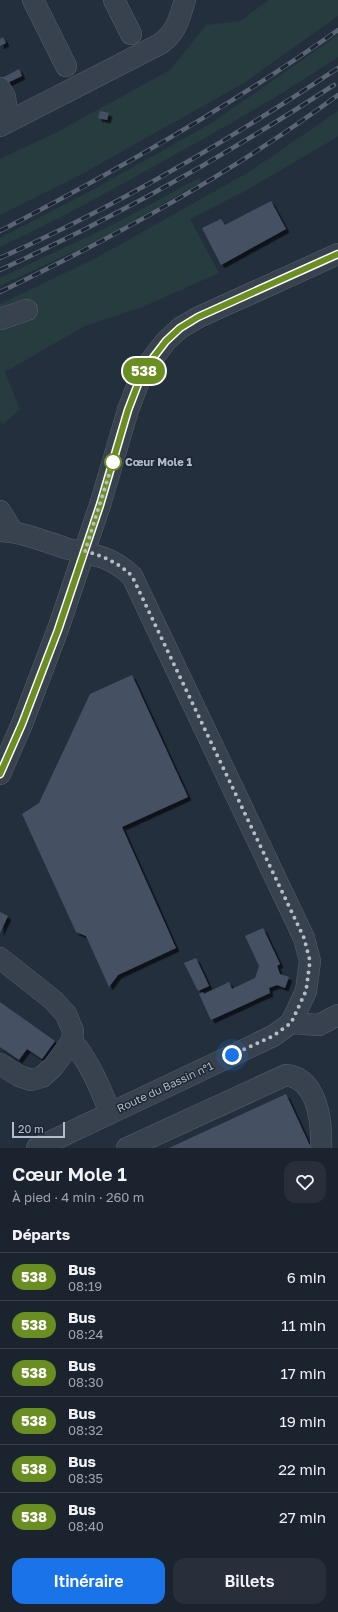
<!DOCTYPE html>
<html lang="fr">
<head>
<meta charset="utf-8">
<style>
	:root { --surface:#1b232e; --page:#282f3a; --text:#f1f3f6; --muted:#a0a4aa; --line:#39404a; --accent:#1a73e8 }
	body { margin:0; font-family:"Golos Text",sans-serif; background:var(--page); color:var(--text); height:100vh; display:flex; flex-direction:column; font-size:15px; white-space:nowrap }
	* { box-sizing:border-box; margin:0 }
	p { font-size:13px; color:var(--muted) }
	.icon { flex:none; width:22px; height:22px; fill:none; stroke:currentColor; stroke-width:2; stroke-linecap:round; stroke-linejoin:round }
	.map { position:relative; height:1148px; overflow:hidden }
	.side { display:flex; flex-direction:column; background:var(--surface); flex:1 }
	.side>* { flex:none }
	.badge { padding:0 8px; border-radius:13px; font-size:14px; line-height:26px }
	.scale { position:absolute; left:12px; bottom:10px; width:53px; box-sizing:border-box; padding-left:4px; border:2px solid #b4bcc9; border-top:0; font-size:11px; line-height:14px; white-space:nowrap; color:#b4bcc9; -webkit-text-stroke:3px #1d2633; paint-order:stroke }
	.you { position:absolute; width:20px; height:20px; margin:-10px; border:3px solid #fff; border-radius:50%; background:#1a73e8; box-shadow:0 0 0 6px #1a73e833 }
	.map>.badge { position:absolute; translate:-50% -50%; box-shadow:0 0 0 2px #fff }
	h2 { padding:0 12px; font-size:15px; line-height:36px }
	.round { display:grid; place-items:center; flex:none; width:42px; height:42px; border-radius:12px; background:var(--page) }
	.summary { display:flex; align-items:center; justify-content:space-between; height:68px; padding:0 12px }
	h1 { font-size:19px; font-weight:600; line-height:30px }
	.cta { display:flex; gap:8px; margin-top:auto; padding:8px 12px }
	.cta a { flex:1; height:46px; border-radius:12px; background:var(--accent); color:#fff; font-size:16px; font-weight:600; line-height:46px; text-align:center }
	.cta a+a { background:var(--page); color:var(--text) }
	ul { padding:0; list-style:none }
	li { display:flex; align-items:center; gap:12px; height:48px; padding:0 12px; border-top:1px solid var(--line) }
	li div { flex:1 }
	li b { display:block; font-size:15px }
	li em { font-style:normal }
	li .badge { min-width:44px; font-weight:700; text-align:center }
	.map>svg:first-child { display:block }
</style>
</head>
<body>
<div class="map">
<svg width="338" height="1148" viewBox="0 0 338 1148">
	<defs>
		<filter id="shadow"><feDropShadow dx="3.5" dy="3.5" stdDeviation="0" flood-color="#0009"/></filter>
	</defs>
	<rect width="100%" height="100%" fill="#242f3e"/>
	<!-- green -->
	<g fill="#263c3f">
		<path d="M269 0H338V16L244 83 71 180 0 215V159L59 131 170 70 206 25 240 21Z"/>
		<path d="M338 35V57C280 96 220 130 158 164 106 193 54 222 0 247V238L96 188 210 124Z"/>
		<path d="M338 111V136L334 139 245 191 190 219 219 273 140 308 85 326 5 372 20 409 3 425 0 421V304L96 258 249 172Z"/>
		<path d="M199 178 201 182 107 236 0 286V278L114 224Z"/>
	</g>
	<!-- building -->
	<g fill="#455162" filter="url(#shadow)">
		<path d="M3 37 6 43 0 46V39Z"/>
		<path d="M19 69 22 76 5 84 2 78Z"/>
		<path d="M100 111 109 113 107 120 98 118Z"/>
		<path d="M271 201 286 229 221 265 202 228 221 219 225 225Z"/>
		<path d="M132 675 188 797 122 827 176 948 118 975 109 987 86 936 76 932 22 814 39 803 90 694Z"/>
		<path d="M0 912 8 916 0 933Z"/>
		<path d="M263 928 280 964 277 966 280 974 289 977 285 988 277 985 269 988 270 993 211 1020 199 994 203 992 204 994 229 982 232 989 255 978 259 966 245 936Z"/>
		<path d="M196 958 209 986 198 991 184 963Z"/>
		<path d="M0 1002 55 1041 42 1059 27 1049 19 1060 0 1047Z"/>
		<path d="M286 1094 311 1148H169Z"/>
	</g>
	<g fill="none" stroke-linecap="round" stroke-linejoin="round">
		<!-- minor casing -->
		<g stroke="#565f6c" stroke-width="22">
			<g id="minor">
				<path d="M33 0 66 66"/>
				<path d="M114 0 131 34"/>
				<path d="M0 88 5 97 6 105 0 112"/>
				<path d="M0 126 160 44C177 32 179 19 185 0"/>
				<path d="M0 319 27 310"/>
				<path d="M0 511 13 532"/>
				<path d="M0 531C23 532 44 541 65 548 94 556 108 554 132 576L304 938 310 961 306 991 291 1023 273 1036 37 1148"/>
				<path d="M0 774 22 724 58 629 100 505 128 410 143 371 166 341 180 328 199 317 338 254"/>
				<path d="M0 958 53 1000 66 1014 73 1031 72 1041 53 1067 42 1077 31 1080 19 1076 0 1064"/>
				<path d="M291 1023 319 1025 338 1015"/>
				<path d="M72 1041C90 1063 100 1087 110 1113"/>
				<path d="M127 1148 286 1075C318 1079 322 1122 321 1148"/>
			</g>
		</g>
		<!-- minor -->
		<use href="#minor" stroke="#38414e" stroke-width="21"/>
		<!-- rail casing -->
		<g stroke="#5a6575" stroke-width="4.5">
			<g id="rail">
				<path d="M0 231C116 171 231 106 338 30"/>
				<path d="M0 258C118 206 231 139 338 68"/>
				<path d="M0 270C116 217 227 155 334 85"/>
				<path d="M0 292C118 235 232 173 338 95"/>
			</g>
		</g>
		<!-- rail -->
		<use href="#rail" stroke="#1d2633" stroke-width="3" stroke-dasharray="9" stroke-linecap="butt"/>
	</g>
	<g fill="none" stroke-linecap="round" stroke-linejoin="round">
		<!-- line casing -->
		<g stroke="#fff" stroke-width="9">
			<path id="line" d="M0 774 22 724 58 630 100 505 128 410 143 371 166 341 180 328 198 317 338 254"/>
		</g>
		<!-- line -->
		<use href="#line" stroke="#6b8e23" stroke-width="6"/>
		<!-- walk -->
		<path stroke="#b4bcc9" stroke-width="4" stroke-dasharray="0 7.2" d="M113 462 85 551C103 556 119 563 132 576L304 938 310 961 306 991 291 1023 273 1036 232 1055"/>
	</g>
	<!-- markers -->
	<circle fill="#fff" stroke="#6b8e23" stroke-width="2" cx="113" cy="462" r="8"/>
	<g text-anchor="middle" stroke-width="3" stroke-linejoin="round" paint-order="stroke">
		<!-- stop labels -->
		<g font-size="11" font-weight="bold" fill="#b4bcc9" stroke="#1d2633" text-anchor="start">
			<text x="125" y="466">Cœur Mole 1</text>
		</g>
		<!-- street labels -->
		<g font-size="11" fill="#b4bcc9" stroke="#1d2633">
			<text transform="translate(165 1087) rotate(-25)" y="4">Route du Bassin n°1</text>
		</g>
	</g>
</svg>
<div class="scale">20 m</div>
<div class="you" style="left:232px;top:1055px"></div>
<b class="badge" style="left:144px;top:371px;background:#6b8e23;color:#fff">538</b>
</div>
<section class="side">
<div class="summary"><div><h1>Cœur Mole 1</h1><p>À pied · 4 min · 260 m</p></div><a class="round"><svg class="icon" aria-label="heart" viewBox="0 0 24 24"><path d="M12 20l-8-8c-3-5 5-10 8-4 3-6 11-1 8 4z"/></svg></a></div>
<h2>Départs</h2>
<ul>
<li><span class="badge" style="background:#6b8e23;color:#fff">538</span><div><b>Bus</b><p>08:19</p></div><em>6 min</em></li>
<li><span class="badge" style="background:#6b8e23;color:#fff">538</span><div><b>Bus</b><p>08:24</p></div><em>11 min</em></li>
<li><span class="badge" style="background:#6b8e23;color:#fff">538</span><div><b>Bus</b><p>08:30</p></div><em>17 min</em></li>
<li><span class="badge" style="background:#6b8e23;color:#fff">538</span><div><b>Bus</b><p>08:32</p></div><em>19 min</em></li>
<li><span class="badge" style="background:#6b8e23;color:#fff">538</span><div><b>Bus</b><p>08:35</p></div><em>22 min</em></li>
<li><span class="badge" style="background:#6b8e23;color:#fff">538</span><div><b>Bus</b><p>08:40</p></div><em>27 min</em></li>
</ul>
<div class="cta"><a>Itinéraire</a><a>Billets</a></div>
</section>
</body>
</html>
